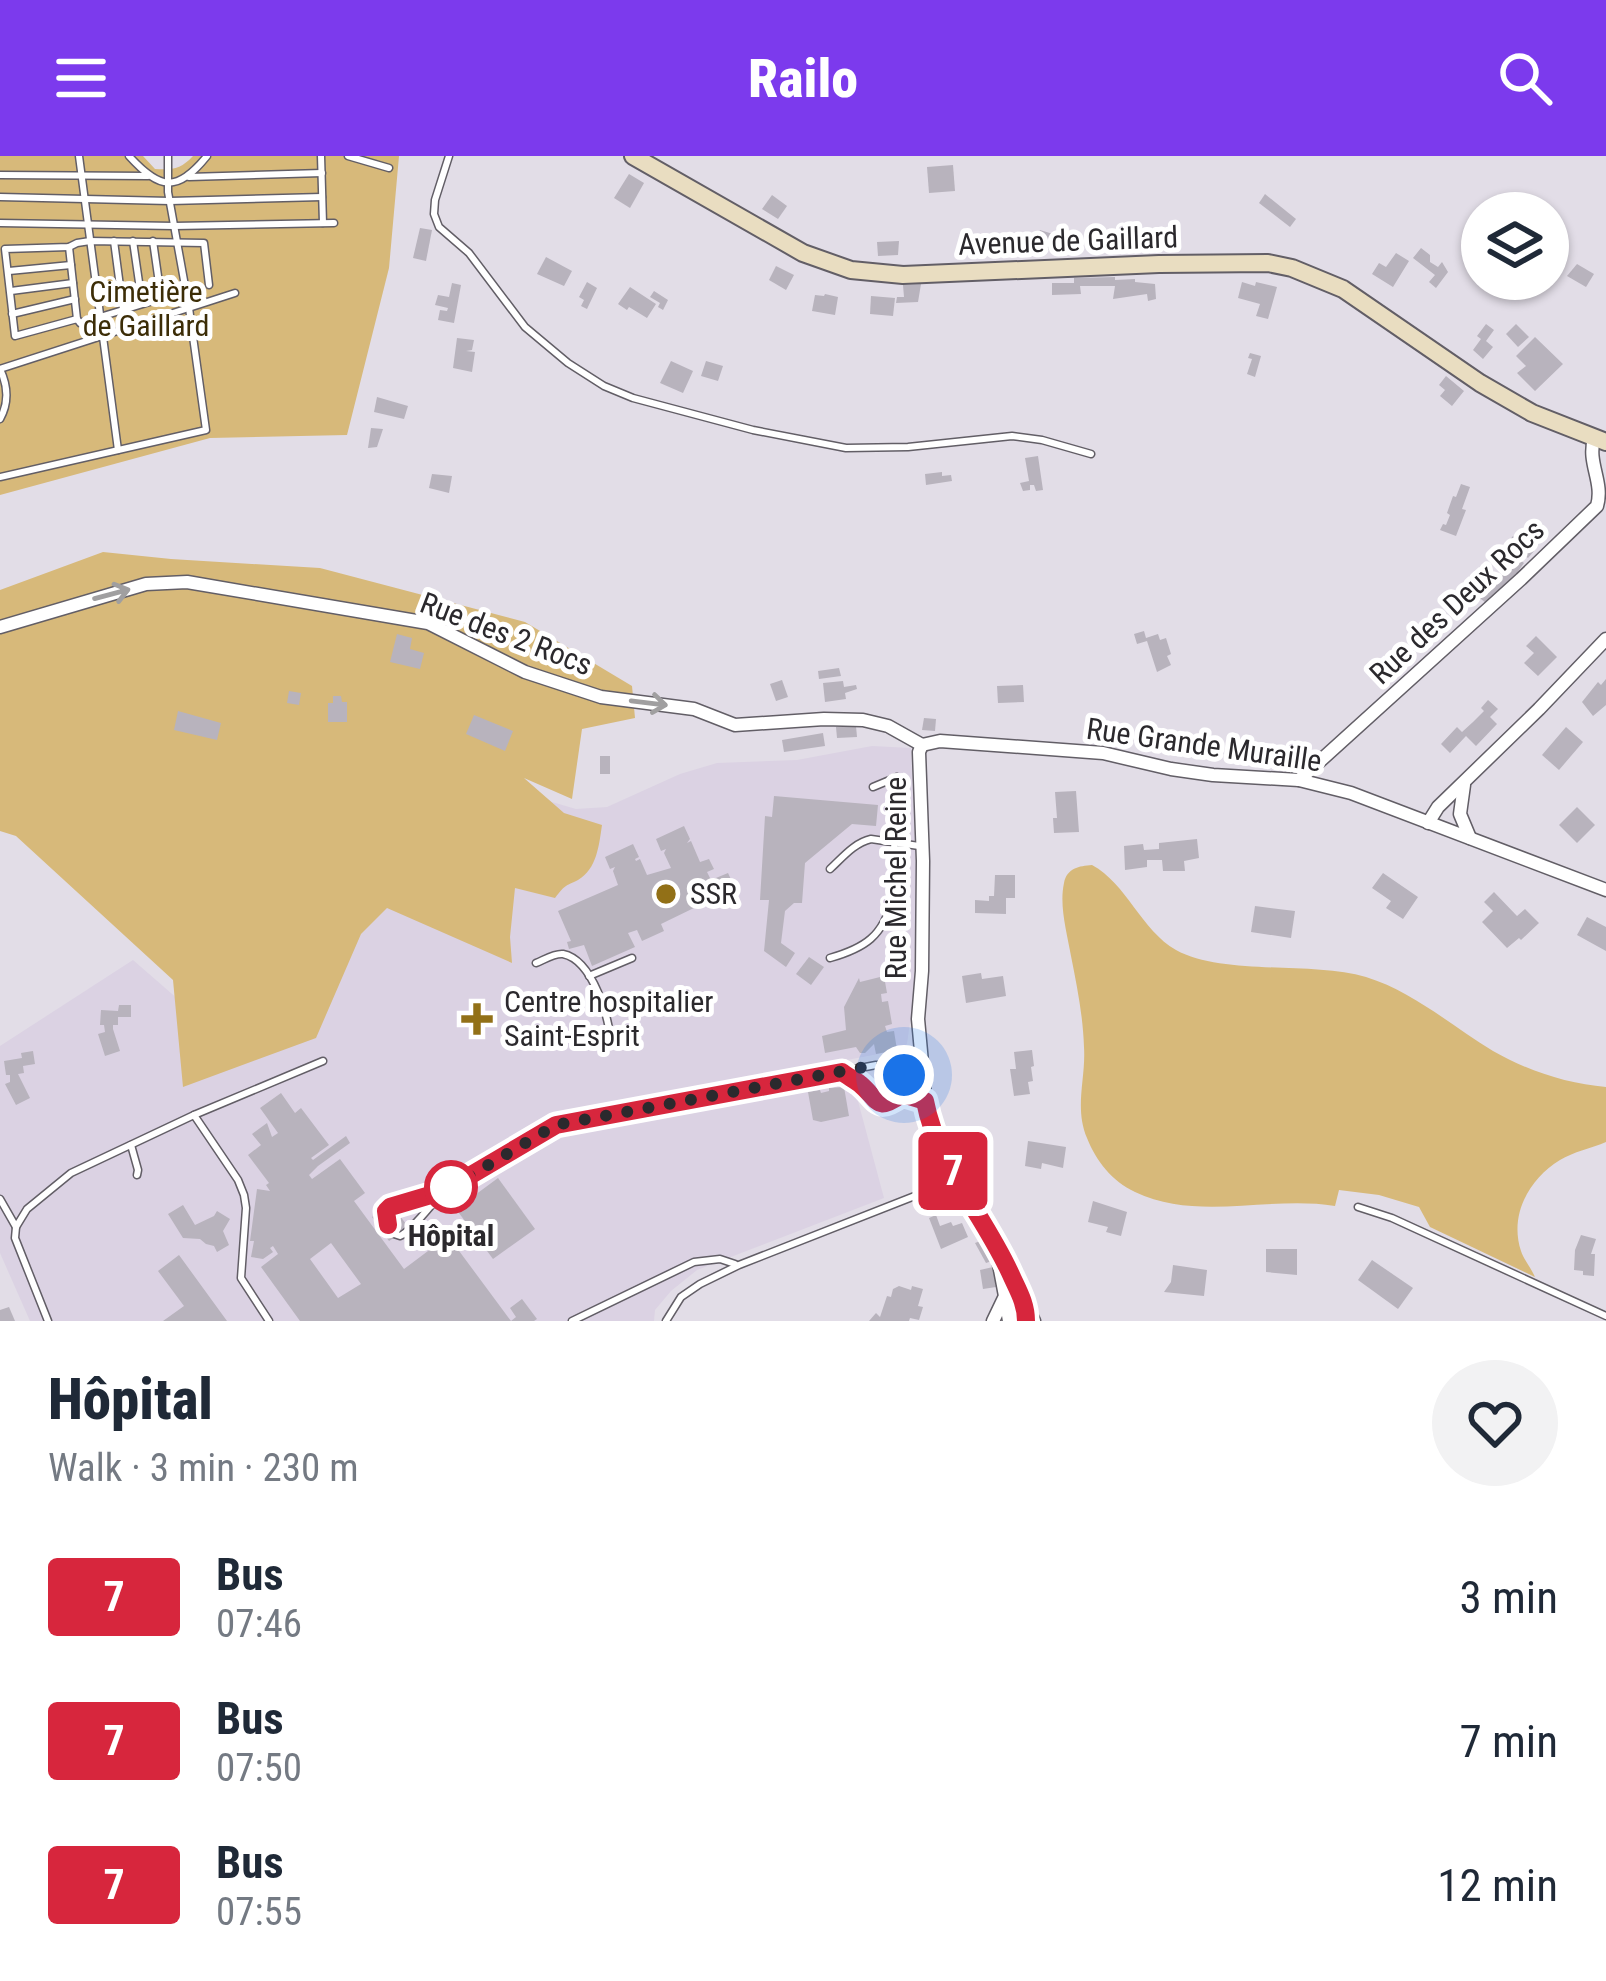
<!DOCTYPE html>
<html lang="en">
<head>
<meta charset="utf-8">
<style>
	:root { --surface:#fff; --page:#f2f2f3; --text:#1f2937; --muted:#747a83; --accent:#7c3aed }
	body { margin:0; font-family:"Roboto Condensed",sans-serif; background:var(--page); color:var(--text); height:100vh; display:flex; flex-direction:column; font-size:45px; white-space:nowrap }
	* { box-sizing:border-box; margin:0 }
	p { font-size:39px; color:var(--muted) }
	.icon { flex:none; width:66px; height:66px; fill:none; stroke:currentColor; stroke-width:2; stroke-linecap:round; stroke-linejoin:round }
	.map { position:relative; height:1165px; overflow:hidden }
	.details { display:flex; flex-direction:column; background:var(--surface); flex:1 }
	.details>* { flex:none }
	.badge { padding:0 24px; border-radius:9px; font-size:42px; line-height:78px }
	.fabs { position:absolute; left:1461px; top:36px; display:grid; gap:24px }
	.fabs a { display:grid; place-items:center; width:108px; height:108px; border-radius:50%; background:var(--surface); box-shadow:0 3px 9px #0004; font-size:60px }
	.you { position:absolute; width:60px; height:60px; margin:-30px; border:9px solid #fff; border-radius:50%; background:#1a73e8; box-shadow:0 0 0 18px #1a73e833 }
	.map>.badge { position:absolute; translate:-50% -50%; box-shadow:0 0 0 6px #fff }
	.round { display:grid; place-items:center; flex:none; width:126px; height:126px; border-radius:63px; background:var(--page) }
	.head { display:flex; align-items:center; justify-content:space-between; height:204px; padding:0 48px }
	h1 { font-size:57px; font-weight:800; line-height:90px }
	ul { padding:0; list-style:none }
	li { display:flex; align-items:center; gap:36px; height:144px; padding:0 48px }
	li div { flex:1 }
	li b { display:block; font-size:45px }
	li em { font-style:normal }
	li .badge { min-width:132px; font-weight:700; text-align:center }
	header { display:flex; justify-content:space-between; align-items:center; height:156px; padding:0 48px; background:var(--accent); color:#fff; font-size:54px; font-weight:800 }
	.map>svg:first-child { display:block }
</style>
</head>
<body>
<header><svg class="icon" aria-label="menu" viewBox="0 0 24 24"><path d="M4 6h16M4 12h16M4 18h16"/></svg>Railo<svg class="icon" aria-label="search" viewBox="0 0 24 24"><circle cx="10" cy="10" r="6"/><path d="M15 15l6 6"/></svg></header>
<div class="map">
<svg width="1606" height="1165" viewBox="0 0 1606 1165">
	<rect width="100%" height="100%" fill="#e2dde7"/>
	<!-- built -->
	<path fill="#dbd2e3" d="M318 582 472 590 552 646 576 653 607 651 680 618 717 607 797 604 872 590 911 592 916 714 914 838 907 888 899 894 847 904 884 1042 697 1114 671 1135 655 1154 654 1165H30L0 1097V890L133 804 187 851Z"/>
	<!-- green -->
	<g fill="#d7b97a">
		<path d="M0 0H143L155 13C173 14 181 13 193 0H399L389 112 347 279 210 282 0 339Z"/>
		<path d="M103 396 171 403 320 412 525 466 632 530 635 562 582 573 572 643 524 622 564 657 602 669C599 689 597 713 578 724 564 731 566 728 555 742L515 732 510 781 512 807 387 752 361 778 316 882 183 931 173 824 16 680 0 675V434Z"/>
		<path d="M1092 709C1127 728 1141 774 1176 794 1223 820 1310 805 1366 821 1414 836 1450 869 1493 895 1526 914 1567 928 1606 931V986C1592 992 1573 996 1560 1004 1529 1023 1509 1059 1521 1095 1524 1104 1531 1112 1535 1121L1430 1071 1419 1051 1379 1039 1339 1034 1335 1050C1270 1039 1198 1066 1135 1036 1112 1025 1096 1005 1087 982 1074 951 1086 923 1084 891 1083 860 1077 830 1071 800 1067 777 1059 750 1064 727 1067 712 1079 710 1092 709Z"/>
	</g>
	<!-- building -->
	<g fill="#b8b3bd" fill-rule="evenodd">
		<path d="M953 9 955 35 929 37 927 11Z"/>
		<path d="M629 18 644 27 630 52 614 42Z"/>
		<path d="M1265 38 1296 63 1290 71 1259 47Z"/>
		<path d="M772 39 787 50 778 63 762 53Z"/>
		<path d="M420 72 432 74 426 105 413 102Z"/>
		<path d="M1040 74 1053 78 1051 95 1030 87 1033 79 1038 81Z"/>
		<path d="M899 85 898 99 878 100 877 86Z"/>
		<path d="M1421 92 1430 99V106L1438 111 1442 106 1448 116 1436 132 1429 126 1435 119 1413 102Z"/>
		<path d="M1396 97 1409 105 1393 131 1372 118 1379 107 1386 111Z"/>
		<path d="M546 101 572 115 564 130 537 118Z"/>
		<path d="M1577 108 1594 118 1586 131 1567 120Z"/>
		<path d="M776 110 794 119 786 134 769 124Z"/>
		<path d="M1115 121V124L1135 123V126L1155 128 1156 143 1148 145 1147 138 1113 143 1115 130H1080L1081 138 1052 139V127H1074V122Z"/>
		<path d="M587 126 597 132 587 153 581 150 584 144 579 141Z"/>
		<path d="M1242 126 1255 130 1256 126 1277 131 1268 163 1256 160 1260 148 1238 142Z"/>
		<path d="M452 127 461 129 454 167 438 164 440 154 447 155 448 152 435 149 438 139 449 141Z"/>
		<path d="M921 128 918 146 896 147 897 141H904L903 129Z"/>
		<path d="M630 131 656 148 647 162 629 151 627 154 618 148Z"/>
		<path d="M654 135 668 144 663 154 658 151 660 147 650 141Z"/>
		<path d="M825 138 838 141 835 159 812 155 815 139 824 140Z"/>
		<path d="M871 140 895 142 893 160 870 158Z"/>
		<path d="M1486 168 1494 174 1486 185 1493 191 1483 203 1473 194 1481 183 1477 180Z"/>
		<path d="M1516 168 1529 181 1518 191 1506 178Z"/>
		<path d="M1535 181 1563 208 1535 235 1517 217 1526 210 1516 200Z"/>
		<path d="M457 182 474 184 472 194 466 195 475 196 472 216 453 212Z"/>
		<path d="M1250 197 1261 200 1255 221 1247 218 1252 203 1248 202Z"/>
		<path d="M671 205 693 215 683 237 660 227Z"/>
		<path d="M706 205 723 210 718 225 701 220Z"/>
		<path d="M1446 220 1464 235 1452 250 1440 240 1445 234 1439 229Z"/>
		<path d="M377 241 408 250 404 263 374 256Z"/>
		<path d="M371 272 383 273 377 291 368 292Z"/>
		<path d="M1038 300 1043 334 1036 335 1034 329H1030V334L1023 335 1020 327 1029 325 1025 302Z"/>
		<path d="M942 316V320L951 319 952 325 926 329 925 318Z"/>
		<path d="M432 318 452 320 449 337 429 332Z"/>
		<path d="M1461 328 1470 331 1462 353 1466 354 1456 380 1440 374 1443 368 1446 369 1450 359 1447 357 1453 340 1456 341Z"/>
		<path d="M1513 380 1534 395 1528 402 1515 393 1511 398 1503 392Z"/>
		<path d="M1516 401 1524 407 1511 425 1486 447 1476 439 1486 425 1492 431Z"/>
		<path d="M1144 475 1146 482 1158 478 1160 484 1166 482 1171 498 1167 500 1171 509 1157 516 1147 485 1137 488 1134 478Z"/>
		<path d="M397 478 412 482 410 493 424 497 420 513 390 506Z"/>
		<path d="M1536 480 1557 501 1538 520 1524 507 1534 497 1526 490Z"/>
		<path d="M839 512 841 520 819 523 818 515Z"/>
		<path d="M1606 523V549L1593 560 1582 546 1598 526 1601 529Z"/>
		<path d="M782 524 788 541 776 545 770 528Z"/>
		<path d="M843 525 844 531 856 529 857 533 845 537 846 543 825 546 823 527Z"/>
		<path d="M1023 529 1024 546 998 547 997 530Z"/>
		<path d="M289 535 301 537 299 549 287 547Z"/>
		<path d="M333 540H341L342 546H347V566H328V547H333Z"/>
		<path d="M1488 544 1498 553 1490 561 1497 568 1476 590 1466 580 1450 597 1441 588 1457 571 1462 576 1473 566 1484 555 1481 552Z"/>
		<path d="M178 555 221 567 217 584 174 574Z"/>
		<path d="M474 559 513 575 505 595 466 578Z"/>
		<path d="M924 562 936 563 935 575 922 574Z"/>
		<path d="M856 570 857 581 837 582 836 571Z"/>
		<path d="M1566 571 1583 586 1559 614 1542 599Z"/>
		<path d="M823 577 825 590 784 596 782 584Z"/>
		<rect x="600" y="600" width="10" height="18"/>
		<path d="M1076 635 1079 676 1054 677 1053 662H1057L1055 636Z"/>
		<path d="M774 640 878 649 876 670 852 668 805 707 802 747H794L785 755 781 787 795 797 786 811 764 795 769 744H760L765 660 772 661Z"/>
		<path d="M1577 651 1595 669 1577 687 1559 669Z"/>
		<path d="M684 670 690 683 687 687 691 685 700 706 709 703 714 713 707 716 711 724 728 717 735 732 661 768 664 775 642 785 637 774 628 777 635 791 592 810 584 789 569 793 567 786 571 785 558 755 618 729 613 715 615 711 610 713 605 701 633 688 639 701 635 703 636 705 640 703 647 719 671 712 664 697 666 693 661 695 656 683Z"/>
		<path d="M1197 683 1199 702 1184 705 1185 715H1163L1162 704H1147V711L1125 714 1124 690 1143 688 1144 694 1159 693V687Z"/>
		<path d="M1383 717 1418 741 1403 763 1386 752 1391 745 1372 732Z"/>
		<path d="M995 719H1015V742H1006V758L975 757V744L989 745V740H994Z"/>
		<path d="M1494 736 1517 760 1525 753 1539 767 1521 784 1519 782 1507 792 1482 766 1493 755 1484 746Z"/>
		<path d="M1255 750 1295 755 1291 782 1251 776Z"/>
		<path d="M1587 761 1606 771V795L1577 779Z"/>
		<path d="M809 801 824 811 811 829 796 818Z"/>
		<path d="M981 817 982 823 1003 820 1006 840 966 847 962 820Z"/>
		<path d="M884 820 887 837 881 838 882 846 888 845 892 868 885 870 887 876 894 875 897 894 876 898 874 888 865 897H860L856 891 825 897 822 880 846 874 844 851 859 822 860 826Z"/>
		<path d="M119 849H131V861H118V869H113V873L120 895 105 900 98 878 105 876 104 869H100L101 854 118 855Z"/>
		<path d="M1032 894 1034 910 1031 911 1033 925 1028 926 1030 938 1014 940 1010 913H1016L1014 896Z"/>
		<path d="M33 895 35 908 23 910 24 917 18 918 30 942 16 949 5 928 10 926V919H6L4 905 22 902 21 897Z"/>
		<path d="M844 931 849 960 821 966 813 964 808 936 820 934 821 937 829 935V932Z"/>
		<path d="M281 937 295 957 301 952 329 989 311 1002 313 1004 346 980 350 987 318 1010 309 1019 312 1023 340 1003 365 1037 354 1045 404 1113 448 1080 511 1165H300L261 1111 278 1098 273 1090 270 1092 273 1096 263 1103 251 1101 254 1085H250L257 1033 270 1035 266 1029 269 1027 248 999 261 989 252 978 267 967 272 981 278 977 260 952ZM331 1087 361 1128 338 1142 310 1103Z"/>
		<path d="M1028 985 1066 991 1063 1012 1042 1007 1041 1013 1025 1010Z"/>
		<path d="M498 1022 535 1073 493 1103 456 1053Z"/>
		<path d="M1093 1045 1127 1056 1121 1080 1106 1076 1108 1071 1088 1066Z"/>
		<path d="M391 1048 409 1072 389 1085 372 1061Z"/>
		<path d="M183 1049 195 1069 214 1060 217 1055 230 1063 223 1075 229 1089 217 1096 214 1090 206 1088 200 1083 183 1082 168 1058Z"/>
		<path d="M936 1059 940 1070 951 1066 953 1070 962 1067 968 1081 941 1093 929 1062Z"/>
		<path d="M1581 1079 1596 1083 1591 1098H1595L1594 1120 1583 1119V1115L1574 1114 1575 1094Z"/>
		<path d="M983 1084 992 1105 986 1107 975 1087Z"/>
		<path d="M1266 1093H1297V1119L1266 1116Z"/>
		<path d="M179 1099 227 1165H163L184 1150 158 1115Z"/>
		<path d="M1372 1104 1413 1132 1398 1153 1358 1124Z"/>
		<path d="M1173 1109 1207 1114 1204 1140 1164 1136 1171 1126Z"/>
		<path d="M993 1111 996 1131 983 1133 980 1114Z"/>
		<path d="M899 1130 911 1134 912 1130 923 1133 918 1150 923 1151 919 1164 910 1162 909 1165H869L876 1157 880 1161 887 1140 891 1141 893 1133Z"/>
		<path d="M522 1143 537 1163 534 1165H511L516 1161 510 1152Z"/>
		<path d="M9 1151 15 1165H0V1154Z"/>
	</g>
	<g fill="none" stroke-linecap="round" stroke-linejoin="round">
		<!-- lane casing -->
		<g stroke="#625e66" stroke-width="9">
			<g id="lane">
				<path d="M79 0 118 294"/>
				<path d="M129 0C160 34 177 37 207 0"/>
				<path d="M321 0 323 67"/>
				<path d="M348 0 389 12"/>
				<path d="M449 0 435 44 434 58 439 71 469 97 525 171 568 207 604 230 633 242 753 274 846 292 908 291 1012 280 1042 284 1091 298"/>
				<path d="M0 19 148 20"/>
				<path d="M189 21 322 17"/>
				<path d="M0 41 170 45 322 41"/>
				<path d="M0 67 174 70 334 67"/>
				<path d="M114 85 123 153"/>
				<path d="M133 85 142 147"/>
				<path d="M153 85 161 141"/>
				<path d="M69 91 77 163"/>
				<path d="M9 115 71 109"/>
				<path d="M11 135 73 127"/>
				<path d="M186 135 80 167 77 163 15 180 5 93 69 91 77 87 90 85 204 87 209 129"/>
				<path d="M12 158 75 143"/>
				<path d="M0 213 235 137"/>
				<path d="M0 213C8 230 9 247 0 263"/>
				<path d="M0 321 206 274 189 152 168 36V0"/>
				<path d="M830 713C843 701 854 687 871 683L919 690"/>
				<path d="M830 802C865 792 883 780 892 744L897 621 873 631"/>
				<path d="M536 807C544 804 554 797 563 798 593 804 610 863 611 889"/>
				<path d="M589 820 632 802"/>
				<path d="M898 912 906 924 902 938"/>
				<path d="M845 918C870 933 872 960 902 938L924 945"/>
				<path d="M194 959 238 1024 244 1039 246 1052 241 1122 269 1165"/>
				<path d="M131 989 138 1014 137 1019"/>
				<path d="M444 1035C433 1046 411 1076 400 1080L394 1078 385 1060 390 1051 444 1035 557 969 876 909H892L898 912 920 907"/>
				<path d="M0 1043 16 1071"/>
				<path d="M1358 1051 1392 1062 1606 1160"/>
				<path d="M48 1165 15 1082 16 1071 27 1053 71 1017 194 959 323 905"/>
				<path d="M572 1165 694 1106 720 1103 735 1108"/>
				<path d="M666 1165 681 1141 700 1128 739 1109 958 1023"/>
			</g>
		</g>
		<!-- street casing -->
		<g stroke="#625e66" stroke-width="15">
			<g id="street">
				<path d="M0 471 146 428 187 426 428 467 525 516 601 541 694 553 735 569 824 563 863 564 888 570 922 589"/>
				<path d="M922 589 940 585 1103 597 1171 613 1213 619 1299 624 1351 637 1606 734"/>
				<path d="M922 589 919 596 923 705 922 815 918 863 926 950 935 985 1003 1100 1034 1165"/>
				<path d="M1299 624 1521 423 1597 350C1604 326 1587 307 1594 283"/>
				<path d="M1464 629 1460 658 1470 682"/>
				<path d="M1428 667 1438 651 1539 553 1606 483"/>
				<path d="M1005 1141 1009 1165"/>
				<path d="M993 1165 1005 1140 998 1103"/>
			</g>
		</g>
		<!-- secondary casing -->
		<g stroke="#625e66" stroke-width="20">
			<path id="secondary" d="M633 0 803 97 851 114 903 119 1159 108 1268 107 1292 112 1343 133 1480 227 1532 257 1606 286"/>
		</g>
		<!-- lane -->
		<use href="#lane" stroke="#fff" stroke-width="6"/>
		<!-- street -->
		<use href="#street" stroke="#fff" stroke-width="12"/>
		<!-- secondary -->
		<use href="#secondary" stroke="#e9ddc1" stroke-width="16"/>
	</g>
	<!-- one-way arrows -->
	<defs><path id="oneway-shaft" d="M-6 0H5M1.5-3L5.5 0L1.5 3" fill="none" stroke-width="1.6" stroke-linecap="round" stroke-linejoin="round" transform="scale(3)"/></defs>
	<g stroke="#a09fa0">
		<use href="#oneway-shaft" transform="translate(112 438) rotate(-15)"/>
		<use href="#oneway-shaft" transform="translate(649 547) rotate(7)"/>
	</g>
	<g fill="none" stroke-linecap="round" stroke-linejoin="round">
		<!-- line casing -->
		<g stroke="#fff" stroke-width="27">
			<path id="line" d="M388 1069 386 1055 390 1051 444 1035 556 969 842 916C847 920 855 924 860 928 879 944 876 957 902 938L925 945C937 1010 986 1061 1012 1121 1019 1136 1026 1148 1026 1165"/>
		</g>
		<!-- line -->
		<use href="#line" stroke="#d7263d" stroke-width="18"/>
		<!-- walk -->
		<path stroke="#2b292d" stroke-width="12" stroke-dasharray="0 21.6" d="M451 1031 556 969 876 909H892L904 919"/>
	</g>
	<!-- markers -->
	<g fill="#927017" stroke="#fff" stroke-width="4.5">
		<circle cx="666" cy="738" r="12"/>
		<path d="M471 845h12v12h12v12h-12v12h-12v-12h-12v-12h12z"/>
	</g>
	<circle fill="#fff" stroke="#d7263d" stroke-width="6" cx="451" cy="1031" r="24"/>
	<g text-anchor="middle" stroke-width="10" stroke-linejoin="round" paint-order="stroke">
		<!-- street labels -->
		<g font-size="30" fill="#2b292d" stroke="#fff">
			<text transform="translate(1068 85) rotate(-2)" y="10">Avenue de Gaillard</text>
			<text transform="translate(1457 446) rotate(-43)" y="10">Rue des Deux Rocs</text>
			<text transform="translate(506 478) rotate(21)" y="10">Rue des 2 Rocs</text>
			<text transform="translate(1204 589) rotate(8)" y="10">Rue Grande Muraille</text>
			<text transform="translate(896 722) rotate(-90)" y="10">Rue Michel Reine</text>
		</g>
		<!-- park labels -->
		<g font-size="30" fill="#3c2d07" stroke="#fff">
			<text x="146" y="146">Cimetière<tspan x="146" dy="34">de Gaillard</tspan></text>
		</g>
		<!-- poi labels -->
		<g font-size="30" fill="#2b292d" stroke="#fff" text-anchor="start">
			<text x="690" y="748">SSR</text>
			<text x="504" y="856">Centre hospitalier<tspan x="504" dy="34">Saint-Esprit</tspan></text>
		</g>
		<!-- stop labels -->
		<g font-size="30" font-weight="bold" fill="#2b292d" stroke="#fff">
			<text x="451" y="1090">Hôpital</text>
		</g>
	</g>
</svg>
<div class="fabs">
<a><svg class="icon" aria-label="layers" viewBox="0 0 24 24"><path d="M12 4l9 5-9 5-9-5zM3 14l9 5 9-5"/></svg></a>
</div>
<div class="you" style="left:904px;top:919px"></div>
<b class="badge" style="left:953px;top:1015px;background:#d7263d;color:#fff">7</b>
</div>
<section class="details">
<div class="head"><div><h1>Hôpital</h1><p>Walk · 3 min · 230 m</p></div><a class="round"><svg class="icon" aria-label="heart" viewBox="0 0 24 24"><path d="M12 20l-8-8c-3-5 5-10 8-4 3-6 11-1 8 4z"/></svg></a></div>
<ul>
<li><span class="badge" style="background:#d7263d;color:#fff">7</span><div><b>Bus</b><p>07:46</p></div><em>3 min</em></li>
<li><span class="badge" style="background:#d7263d;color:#fff">7</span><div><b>Bus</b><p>07:50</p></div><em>7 min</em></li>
<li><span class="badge" style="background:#d7263d;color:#fff">7</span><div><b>Bus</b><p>07:55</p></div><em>12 min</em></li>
</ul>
</section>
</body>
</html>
